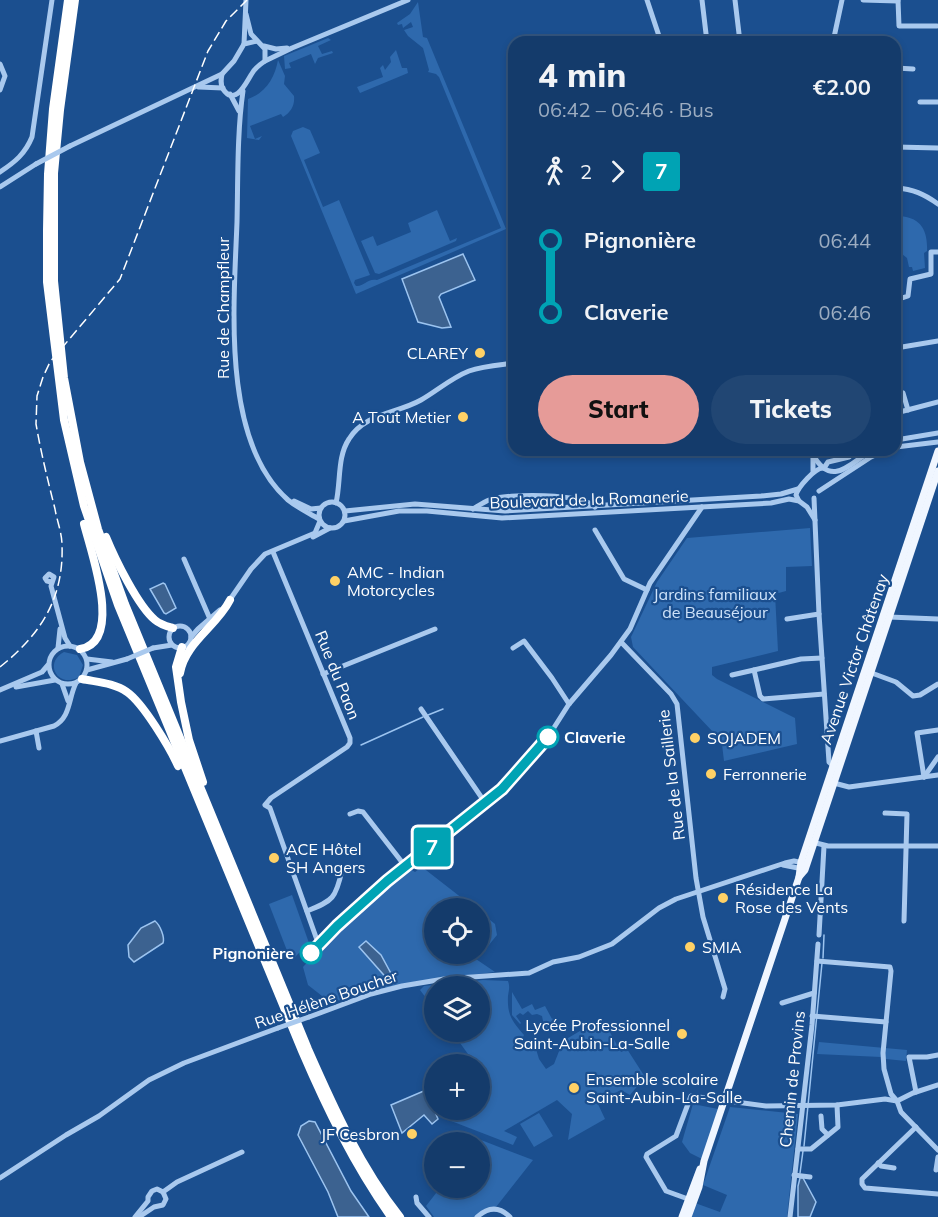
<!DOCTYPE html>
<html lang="en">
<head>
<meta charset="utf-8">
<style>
	:root { --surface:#143b6b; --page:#214673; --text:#f1f3f6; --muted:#9dadc1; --line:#33557e; --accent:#e69b98 }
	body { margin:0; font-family:Mulish,sans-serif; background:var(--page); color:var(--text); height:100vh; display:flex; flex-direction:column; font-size:22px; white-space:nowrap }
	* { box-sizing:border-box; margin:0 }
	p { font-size:20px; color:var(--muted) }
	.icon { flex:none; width:33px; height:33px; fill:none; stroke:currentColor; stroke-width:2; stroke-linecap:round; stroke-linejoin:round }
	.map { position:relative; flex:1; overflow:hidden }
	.details { position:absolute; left:508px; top:36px; width:393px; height:420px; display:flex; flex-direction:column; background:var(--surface); border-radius:18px; box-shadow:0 3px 9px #0003,0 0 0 2px var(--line) }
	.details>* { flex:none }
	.badge { padding:0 12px; border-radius:4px; font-size:21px; line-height:39px }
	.fabs { position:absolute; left:424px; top:898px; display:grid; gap:12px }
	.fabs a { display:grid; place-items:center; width:66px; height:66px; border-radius:50%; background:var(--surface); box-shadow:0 3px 9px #0003,0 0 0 2px var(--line); font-size:30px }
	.map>.badge { position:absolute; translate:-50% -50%; box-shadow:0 0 0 3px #fff }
	.legs { display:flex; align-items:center; gap:9px; height:66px; padding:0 30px; font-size:20px }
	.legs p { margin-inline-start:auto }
	.overview { display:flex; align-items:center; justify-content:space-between; height:102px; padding:0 30px }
	h1 { font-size:33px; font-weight:800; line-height:45px }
	.primary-button { display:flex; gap:12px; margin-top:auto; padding:12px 30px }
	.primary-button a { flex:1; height:69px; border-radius:36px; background:var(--accent); color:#111; font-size:24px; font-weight:800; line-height:69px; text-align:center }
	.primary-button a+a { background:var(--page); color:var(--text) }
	ul { padding:0 30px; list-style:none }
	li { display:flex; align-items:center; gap:21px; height:72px; font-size:22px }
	li i { display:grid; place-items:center; width:9px; height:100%; margin:0 8px; background:currentColor }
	li i::after { content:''; width:15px; height:15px; margin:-8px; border:4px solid; border-radius:50%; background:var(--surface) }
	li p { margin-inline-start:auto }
	li:first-child i { background:linear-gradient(#0000 50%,currentColor 0) }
	li:last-child i { background:linear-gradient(currentColor 50%,#0000 0) }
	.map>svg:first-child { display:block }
</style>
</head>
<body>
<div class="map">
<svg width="938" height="1217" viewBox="0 0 938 1217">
	<rect width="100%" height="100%" fill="#1b4f8f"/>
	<!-- green -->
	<g fill="#2e69ad">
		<path d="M418 2 423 37 427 38 506 229 356 294 291 136 293 131 303 127 310 130 320 153 304 160 323 207 339 200 370 275 355 280 354 283 356 286C364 287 367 278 377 280L501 228 439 77 436 74 428 72 429 70 423 48 408 36 404 30 413 27 411 22 403 28 402 24 398 25 397 23 410 14Z"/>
		<path d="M328 38 331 40 318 46 322 54 332 51 333 53 318 58 315 64 311 54 289 63 291 68 285 69 284 56Z"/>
		<path d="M396 50 402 68H407L408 73 360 93 357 87 383 77 380 68 383 65 385 70 391 62 390 57Z"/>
		<path d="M278 60 285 76 284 84 294 96C295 105 291 112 283 117L281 114 250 126 255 139 262 136 259 140 247 138 248 99C266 93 275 77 278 60Z"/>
		<path d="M437 210 450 241 457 238 456 241 379 274 375 273 361 241 373 236 377 246 411 232 408 223Z"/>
		<path d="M896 216C920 216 928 229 927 251L924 253 925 268 913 271 912 267H909L907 258 902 254 896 255Z"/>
		<path d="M810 528 812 566 786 567V591L775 594 778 651 712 667V675L717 679 795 718 797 744 724 761 721 736 713 732 633 647 631 637 657 582 687 538Z"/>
		<path d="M64 652 77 655 83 665 79 677C58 689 43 663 64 652Z"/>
		<path d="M407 867 415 872 422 867 476 909H435V954H479L473 957 495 972C439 979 385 985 331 1003L308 985 303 967 347 920Z"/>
		<path d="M292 895 309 943 291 961 269 904Z"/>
		<path d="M480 912 495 924 497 935 484 951 480 953Z"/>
		<path d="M483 980 508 981C510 987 509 989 508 996 507 1015 512 1021 524 1035L523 1037 532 1050 536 1049 539 1059 546 1069 554 1064 563 1041 602 1018 621 1052 627 1049 645 1077 630 1095 621 1090 597 1102 605 1119 568 1140 572 1114 557 1100 504 1131 517 1137 513 1145 446 1119 450 1111 480 1110V1065H468L472 1056 468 1054 452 1032H480V987H435V1010L420 990 424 986Z"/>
		<path d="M512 992 522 1009 532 1004 535 1010 545 1006 552 1019 555 1017 556 1019 544 1031 540 1025 543 1021 542 1016 537 1014 532 1015 528 1011 523 1015 520 1013 516 1016 521 1023 520 1024 512 1015Z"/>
		<path d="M819 1042 907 1050 906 1061 886 1059 881 1057 817 1054Z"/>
		<path d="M693 1104 718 1109 702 1159 690 1153 682 1142Z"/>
		<path d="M730 1107 798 1114 787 1217H691L695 1203 720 1212 727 1195 703 1185Z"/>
		<path d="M539 1113 553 1136 534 1147 520 1124Z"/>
		<path d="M481 1140 533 1160 496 1207 484 1209 475 1217H434L426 1206 440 1188H480V1143H478Z"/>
	</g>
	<!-- water -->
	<g fill="#3c6290" stroke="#9cc4f0" stroke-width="1.5">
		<path d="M463 254 475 280 441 294 439 297 451 327 442 328 418 322 402 279Z"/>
		<path d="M163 583 165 584 176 608 166 614 164 613 150 589Z"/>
		<path d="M155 921C160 925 165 937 163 943L134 962 129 957 128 945 141 928Z"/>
		<path d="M366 941 381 955 394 979 390 982 359 947Z"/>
		<path d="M426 1090 438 1119 432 1124 424 1115 402 1133 391 1105Z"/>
		<path d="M309 1121 315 1122 351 1191 369 1217H338L328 1192 298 1135 301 1126Z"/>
		<path d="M800 1178H803L816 1202 810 1217H798V1186Z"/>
	</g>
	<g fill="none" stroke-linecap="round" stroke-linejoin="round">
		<!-- stream -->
		<g stroke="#9cc4f0" stroke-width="1.5">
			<path d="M428 715 443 709"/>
			<path d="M361 745 423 717"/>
			<path d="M823 958 824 935"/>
			<path d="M804 1146 822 963"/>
			<path d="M800 1173 803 1151"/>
		</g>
		<!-- minor -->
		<g stroke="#a9c9ee" stroke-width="5">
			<path d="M647 0 661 42"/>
			<path d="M702 0 707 42"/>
			<path d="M735 0 740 42"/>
			<path d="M863 0 898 1"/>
			<path d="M898 0 899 26H937"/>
			<path d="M651 42 660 38"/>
			<path d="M833 42 842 0"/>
			<path d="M244 44 246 0"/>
			<path d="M264 46 276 49 287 48"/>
			<path d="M265 61 292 48 408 0"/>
			<path d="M0 64 5 76 0 90"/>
			<path d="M896 68 913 69"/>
			<path d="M222 74C221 79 220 84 223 89 235 107 246 83 251 75 254 69 259 65 265 61V49L251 34 246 14"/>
			<path d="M199 87 223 88"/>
			<path d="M243 91C237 133 238 179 237 222 234 304 221 441 288 500 298 508 309 513 319 519"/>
			<path d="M230 94 239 111"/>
			<path d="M920 102H938"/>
			<path d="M70 146 222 74 234 61 244 44 257 41"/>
			<path d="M896 147 938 148"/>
			<path d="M0 172C15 162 25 154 32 137L52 0"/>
			<path d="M0 187 36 164"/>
			<path d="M896 188C913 189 924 194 938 204"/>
			<path d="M896 300 908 296 910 279 931 274V252H938"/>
			<path d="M896 348 938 341"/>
			<path d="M896 391 903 393 908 410"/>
			<path d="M896 413 938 402"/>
			<path d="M896 440 938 433"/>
			<path d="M896 447 938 442"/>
			<path d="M813 450V471"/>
			<path d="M813 455C832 488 849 464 872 450"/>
			<path d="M824 468 828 462 849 457"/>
			<path d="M819 491 871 457 886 450"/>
			<path d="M814 498 819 614 829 762 836 768"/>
			<path d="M294 501 311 509 321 508"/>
			<path d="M799 501 796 495C798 487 815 468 823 468"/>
			<circle cx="332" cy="515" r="13"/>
			<path d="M336 503C341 482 337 457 349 439 365 413 396 414 421 400 437 391 451 378 469 371 483 366 499 365 514 363"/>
			<path d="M473 509C478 506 484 502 489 500 507 493 583 493 595 507"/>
			<path d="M345 511 415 504 505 511 761 496 781 494 798 489"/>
			<path d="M344 521 399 511H427L502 518 719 506 771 503 789 499 799 501 807 507 815 520"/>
			<path d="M595 530 624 579 647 590"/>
			<path d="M313 537 330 528"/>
			<path d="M273 552 350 738V743L347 747 271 798 265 805 270 808 317 940 321 943 387 881 486 804 502 789 548 737 569 704 611 655 630 629 650 583 702 507"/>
			<path d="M184 559 210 619"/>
			<path d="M51 582 47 581 45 578 49 574 54 577 51 586 65 638 70 646"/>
			<path d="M229 601 251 569 265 554 315 533 320 521"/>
			<path d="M889 617 938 619"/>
			<path d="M787 619 819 614"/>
			<circle cx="180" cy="637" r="11"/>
			<path d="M191 637 198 629 220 610"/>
			<path d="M621 642 671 694 677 704 696 878 703 917 725 989 723 997"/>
			<circle cx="68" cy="665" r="19"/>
			<path d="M58 648 60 629"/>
			<path d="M153 648 172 645"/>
			<path d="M513 648 524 641 552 678 569 704"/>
			<path d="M822 658 801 659 754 670 760 696 763 699 824 694"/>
			<path d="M87 659 112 662"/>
			<path d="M87 670 127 659"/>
			<path d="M869 672 896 682 913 696 920 695 938 684"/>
			<path d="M323 674 435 629"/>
			<path d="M732 675 754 670"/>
			<path d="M62 684 68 701"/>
			<path d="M16 687 55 680"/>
			<path d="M0 690 42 672 48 665"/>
			<path d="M421 709 486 804"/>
			<path d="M36 731 39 748"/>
			<path d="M0 741 54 726C71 717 68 699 76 683"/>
			<path d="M924 777 917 733 938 730"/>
			<path d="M924 777 938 757"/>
			<path d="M830 782 849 787 938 775"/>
			<path d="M885 813 907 814 904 921"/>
			<path d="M350 814 358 811 363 812 405 866"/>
			<path d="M812 842 828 846H938"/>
			<path d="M783 865 803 869"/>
			<path d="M307 911C333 901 336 898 342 870"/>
			<path d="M819 935 824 846"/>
			<path d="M817 961 890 967 891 971 883 1053 884 1069 891 1094 897 1101 901 1112 938 1150"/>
			<path d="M782 1003 814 993"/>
			<path d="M812 1016 886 1022"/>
			<path d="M309 1017 371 994 402 986 444 979 529 973 553 962 579 957 612 944 659 908 676 899 785 863 794 861 803 863"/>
			<path d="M916 1092 909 1057H927L938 1055"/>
			<path d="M821 1116 822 1129 828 1135"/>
			<path d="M916 1127 862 1179V1184L865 1188 938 1194"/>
			<path d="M798 1149H811L838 1127 837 1105"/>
			<path d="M878 1163 881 1166 894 1168"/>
			<path d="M936 1170 938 1157"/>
			<path d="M794 1175 810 1177"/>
			<path d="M0 1178 66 1135 99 1116 149 1080 184 1063 278 1028"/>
			<path d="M163 1192 177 1182 242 1152"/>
			<path d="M416 1197 417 1203 429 1217"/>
			<path d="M688 1199 666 1191 646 1157 647 1154 676 1136 691 1096 766 1106 837 1105 885 1099 897 1101 913 1093 938 1085"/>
			<path d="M135 1217 148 1201V1197L152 1191 157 1189 163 1192"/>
			<path d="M139 1217 154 1207 163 1205 166 1199 163 1192"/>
			<path d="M477 1217C488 1207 499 1206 510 1217"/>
			<path d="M790 1217 812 1025 818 944"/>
		</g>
		<!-- major -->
		<g stroke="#f0f6ff" stroke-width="7">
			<path d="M799 877 801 862 938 451"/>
			<path d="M682 1217 700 1169"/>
			<path d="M688 1217 699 1187 704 1161 799 877 805 870 938 471"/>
		</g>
		<!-- highway -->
		<g stroke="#fff" stroke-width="8">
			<path d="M68 0 53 109 48 174 47 230V282L64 420 84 506 118 605 302 1051C327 1109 354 1165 391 1217"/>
			<path d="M75 0 60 110 54 173V281L64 378 80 462 98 529 125 604 308 1049C334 1108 360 1166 400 1217"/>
			<path d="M106 537C115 559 138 606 155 620 161 625 166 626 173 628"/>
			<path d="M182 647 176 667 181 702 189 740 203 782"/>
			<path d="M80 649C124 642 91 552 84 524"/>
			<path d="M180 673C185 643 217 626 230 600"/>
			<path d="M82 679C96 682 115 683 127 692 143 703 170 748 178 766"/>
		</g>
		<!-- rail -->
		<path stroke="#fff" stroke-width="1.5" stroke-dasharray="10 4.5" stroke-linecap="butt" d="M0 667C40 635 64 599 62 545 62 533 57 521 55 509 48 481 41 453 36 424L37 396 43 377 50 362 120 279 208 51 226 21 247 0"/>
		<!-- minor-bridge -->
		<g stroke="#a9c9ee" stroke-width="5">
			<path d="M36 164 70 146"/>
			<path d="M127 659 153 648"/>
			<path d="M278 1028 309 1017"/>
		</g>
	</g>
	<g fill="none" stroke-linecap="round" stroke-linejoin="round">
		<!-- line-1 casing -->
		<g stroke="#fff" stroke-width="14">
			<path id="line-1" d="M311 953 337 926 387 881 502 789 548 737"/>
		</g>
		<!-- line-1 -->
		<use href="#line-1" stroke="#00a3b4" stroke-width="9"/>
	</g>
	<!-- markers -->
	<g fill="#ffd166" stroke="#1b4f8f" stroke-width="2">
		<circle cx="480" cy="353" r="6"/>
		<circle cx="463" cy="417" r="6"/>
		<circle cx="335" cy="581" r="6"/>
		<circle cx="695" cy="738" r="6"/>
		<circle cx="711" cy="774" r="6"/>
		<circle cx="274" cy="858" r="6"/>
		<circle cx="723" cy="898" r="6"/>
		<circle cx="690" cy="947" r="6"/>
		<circle cx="682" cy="1034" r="6"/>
		<circle cx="574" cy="1088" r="6"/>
		<circle cx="412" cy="1134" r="6"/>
	</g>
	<g fill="#fff" stroke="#00a3b4" stroke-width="3">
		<circle cx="548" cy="737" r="10"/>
		<circle cx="311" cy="953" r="10"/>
	</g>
	<g text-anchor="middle" stroke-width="4.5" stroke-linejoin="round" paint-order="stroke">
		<!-- street labels -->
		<g font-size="16" fill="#fff" stroke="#1b4f8f">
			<text transform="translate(223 308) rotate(-90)" y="6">Rue de Champfleur</text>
			<text transform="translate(589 499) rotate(-2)" y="6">Boulevard de la Romanerie</text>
			<text transform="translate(854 659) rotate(-71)" y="6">Avenue Victor Châtenay</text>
			<text transform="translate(338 675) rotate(68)" y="6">Rue du Paon</text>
			<text transform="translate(671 775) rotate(-97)" y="6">Rue de la Saillerie</text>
			<text transform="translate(326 999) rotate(-19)" y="6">Rue Hélène Boucher</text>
			<text transform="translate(792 1079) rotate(-84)" y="6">Chemin de Provins</text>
		</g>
		<!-- poi labels -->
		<g font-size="16" fill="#fff" stroke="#1b4f8f" text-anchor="start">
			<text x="468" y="359" text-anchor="end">CLAREY</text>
			<text x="451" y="423" text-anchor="end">A Tout Metier</text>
			<text x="347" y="578">AMC - Indian<tspan x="347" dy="18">Motorcycles</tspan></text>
			<text x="707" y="744">SOJADEM</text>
			<text x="723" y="780">Ferronnerie</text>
			<text x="286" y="855">ACE Hôtel<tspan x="286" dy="18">SH Angers</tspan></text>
			<text x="735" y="895">Résidence La<tspan x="735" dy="18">Rose des Vents</tspan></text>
			<text x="702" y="953">SMIA</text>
			<text x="670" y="1031" text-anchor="end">Lycée Professionnel<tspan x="670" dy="18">Saint-Aubin-La-Salle</tspan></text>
			<text x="586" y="1085">Ensemble scolaire<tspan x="586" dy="18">Saint-Aubin-La-Salle</tspan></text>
			<text x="400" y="1140" text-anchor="end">JF Cesbron</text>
		</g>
		<!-- park labels -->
		<g font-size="16" fill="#cfe3fa" stroke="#1b4f8f">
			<text x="715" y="600">Jardins familiaux<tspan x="715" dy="18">de Beauséjour</tspan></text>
		</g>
		<!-- stop labels -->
		<g font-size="16" font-weight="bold" fill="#fff" stroke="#1b4f8f" text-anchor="start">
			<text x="564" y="743">Claverie</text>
			<text x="294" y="959" text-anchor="end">Pignonière</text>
		</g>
	</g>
</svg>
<div class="fabs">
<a><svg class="icon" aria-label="locate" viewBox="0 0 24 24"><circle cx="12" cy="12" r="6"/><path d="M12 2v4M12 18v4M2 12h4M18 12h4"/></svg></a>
<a><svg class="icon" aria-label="layers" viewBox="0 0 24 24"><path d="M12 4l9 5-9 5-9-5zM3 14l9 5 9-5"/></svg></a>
<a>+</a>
<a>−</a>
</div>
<b class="badge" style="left:432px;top:847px;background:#00a3b4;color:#fff">7</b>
<section class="details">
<div class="overview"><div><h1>4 min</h1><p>06:42 – 06:46 · Bus</p></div><b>€2.00</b></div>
<div class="legs"><svg class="icon" aria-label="walk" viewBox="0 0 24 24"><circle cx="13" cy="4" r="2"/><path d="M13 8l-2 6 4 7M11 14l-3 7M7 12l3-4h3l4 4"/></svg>2<svg class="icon" aria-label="forward" viewBox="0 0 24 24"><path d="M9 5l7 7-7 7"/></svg><b class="badge" style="background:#00a3b4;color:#fff">7</b></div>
<ul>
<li><i style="color:#00a3b4"></i><b>Pignonière</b><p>06:44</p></li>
<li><i style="color:#00a3b4"></i><b>Claverie</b><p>06:46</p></li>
</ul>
<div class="primary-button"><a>Start</a><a>Tickets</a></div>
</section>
</div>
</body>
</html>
